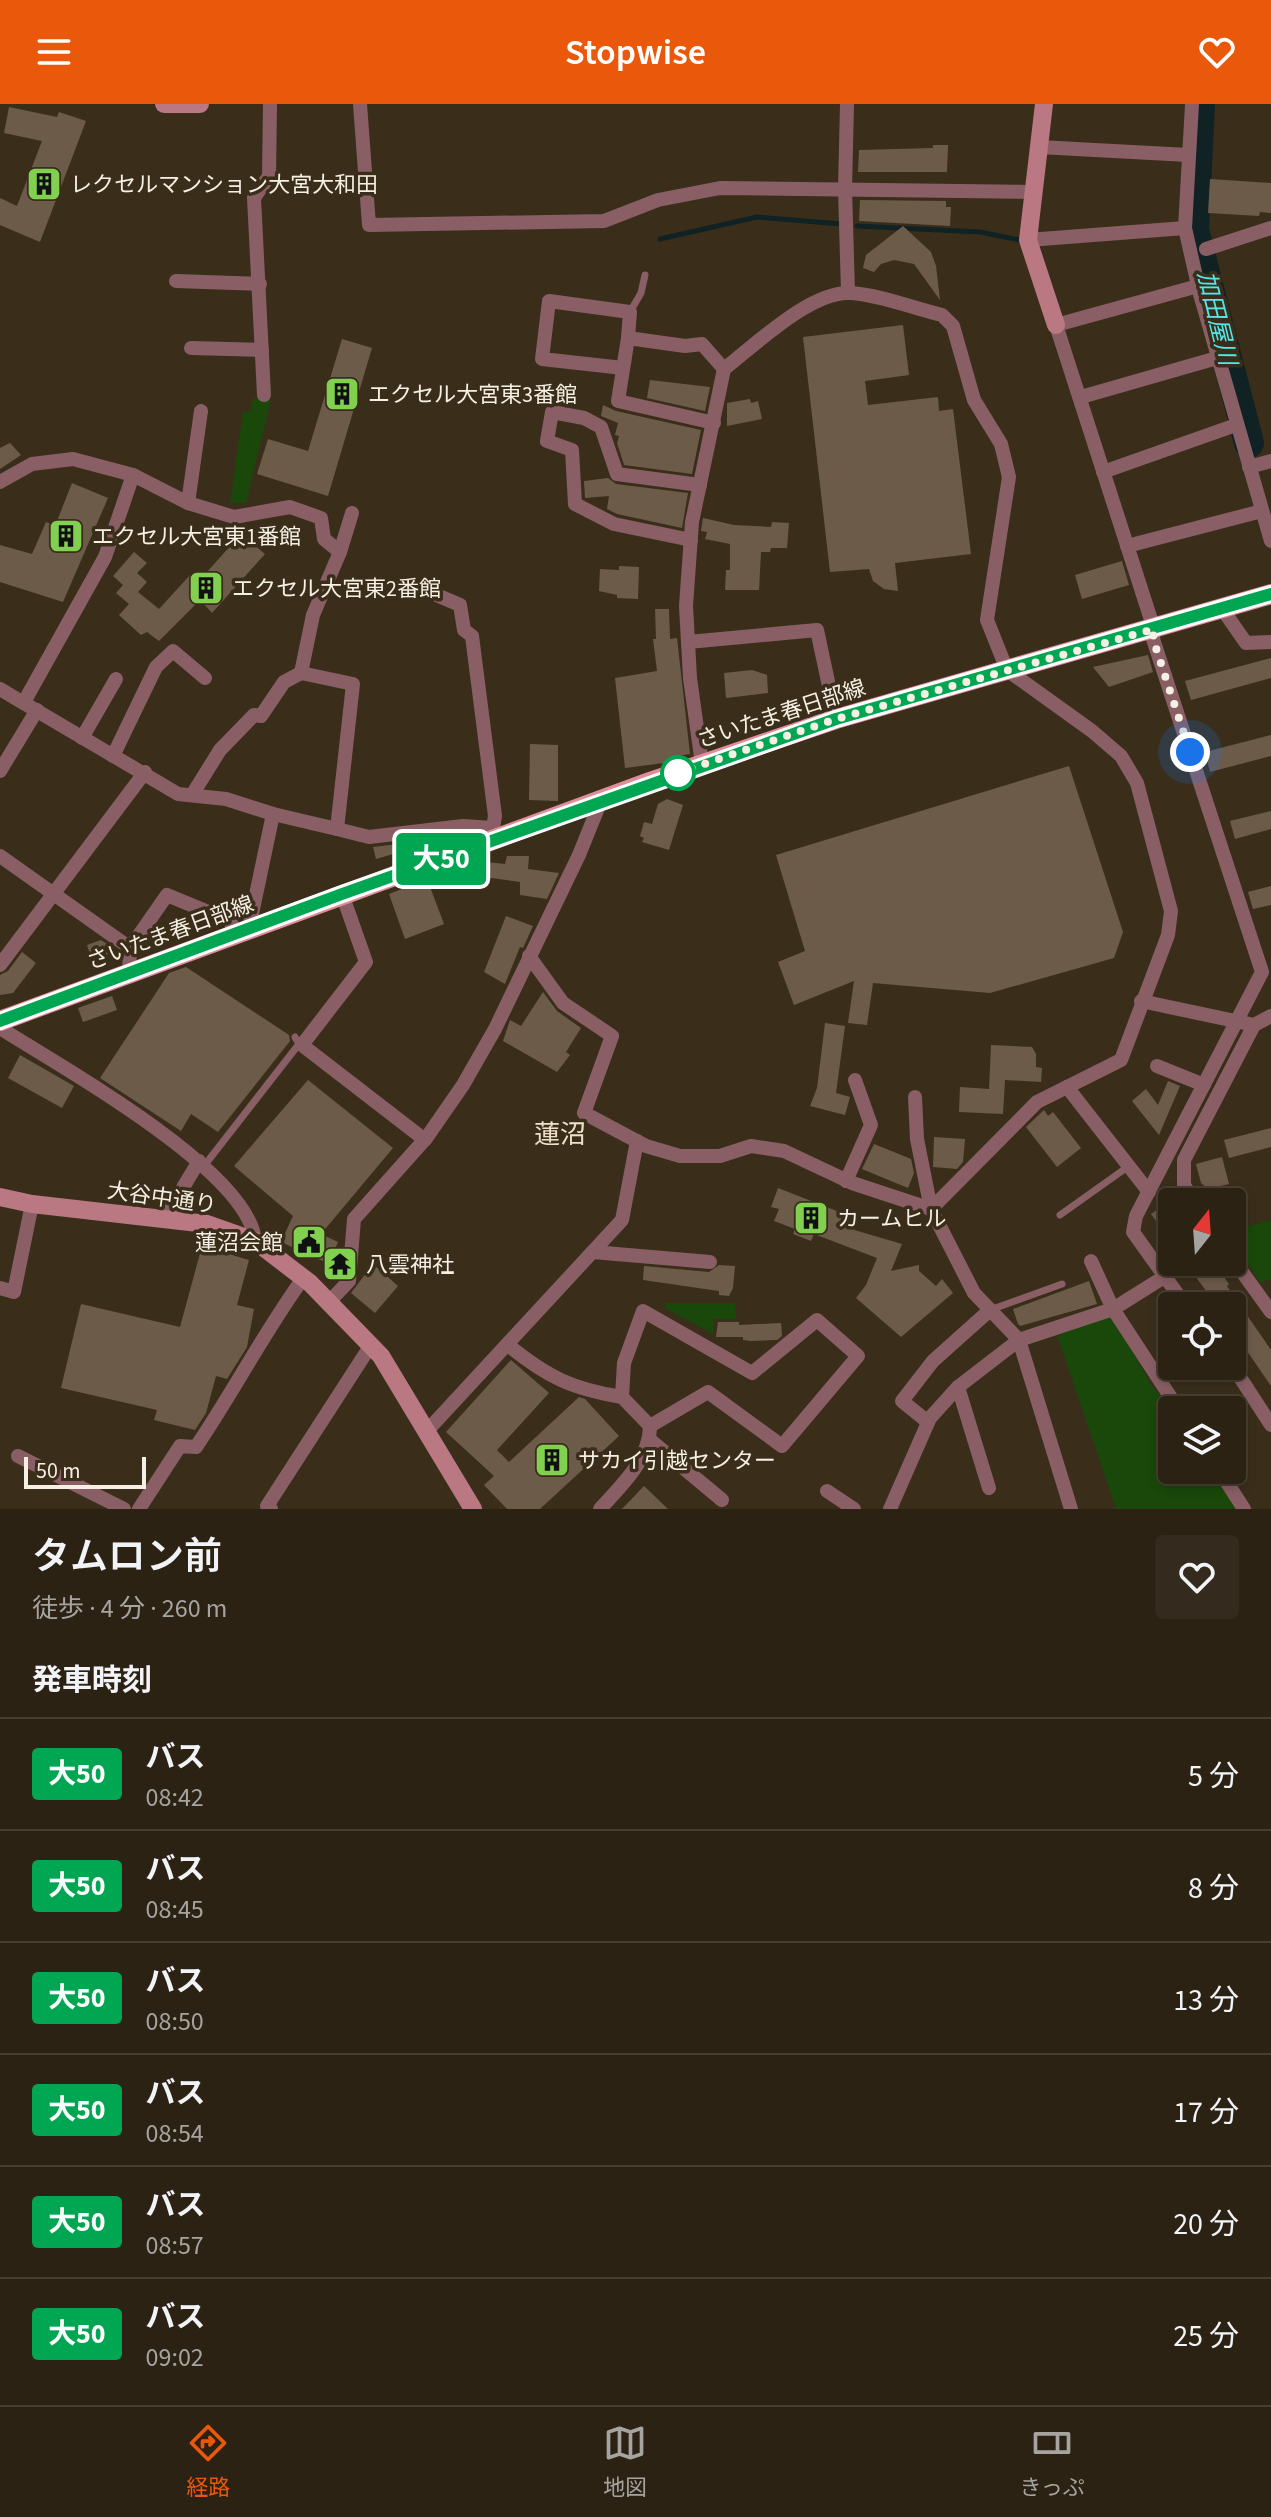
<!DOCTYPE html>
<html lang="ja">
<head>
<meta charset="utf-8">
<style>
	:root { --surface:#2c2214; --page:#342a1d; --text:#f1f3f6; --muted:#a6a4a0; --line:#483f34; --accent:#ea580c }
	body { margin:0; font-family:"Source Sans 3","Noto Sans JP",sans-serif; background:var(--page); color:var(--text); height:100vh; display:flex; flex-direction:column; font-size:30px; white-space:nowrap }
	* { box-sizing:border-box; margin:0 }
	p { font-size:26px; color:var(--muted) }
	.icon { flex:none; width:44px; height:44px; fill:none; stroke:currentColor; stroke-width:2; stroke-linecap:round; stroke-linejoin:round }
	.map { position:relative; height:1405px; overflow:hidden }
	.panel { display:flex; flex-direction:column; background:var(--surface); flex:1 }
	.panel>* { flex:none }
	.badge { padding:0 16px; border-radius:6px; font-size:28px; line-height:52px }
	.needle { width:52px; rotate:17deg }
	.tools { position:absolute; left:1158px; top:1084px; display:grid; gap:16px }
	.tools a { display:grid; place-items:center; width:88px; height:88px; border-radius:8px; background:var(--surface); box-shadow:0 4px 12px #0003,0 0 0 2px var(--line); font-size:40px }
	.scale { position:absolute; left:24px; bottom:20px; width:122px; box-sizing:border-box; padding-left:8px; border:4px solid #f6efe3; border-top:0; font-size:22px; line-height:28px; white-space:nowrap; color:#f6efe3; -webkit-text-stroke:6px #3a2e1b; paint-order:stroke }
	.you { position:absolute; width:40px; height:40px; margin:-20px; border:6px solid #fff; border-radius:50%; background:#1a73e8; box-shadow:0 0 0 12px #1a73e833 }
	.map>.badge { position:absolute; translate:-50% -50%; box-shadow:0 0 0 4px #fff }
	h2 { padding:0 32px; font-size:30px; line-height:72px }
	.round { display:grid; place-items:center; flex:none; width:84px; height:84px; border-radius:8px; background:var(--page) }
	.headline { display:flex; align-items:center; justify-content:space-between; height:136px; padding:0 32px }
	h1 { font-size:38px; font-weight:600; line-height:60px }
	ul { padding:0; list-style:none }
	li { display:flex; align-items:center; gap:24px; height:112px; padding:0 32px; border-top:2px solid var(--line) }
	li div { flex:1 }
	li b { display:block; font-size:30px }
	li em { font-style:normal }
	li .badge { min-width:88px; font-weight:700; text-align:center }
	header { display:flex; justify-content:space-between; align-items:center; height:104px; padding:0 32px; background:var(--accent); color:#fff; font-size:36px; font-weight:600 }
	.tabs { display:flex; justify-content:space-around; align-items:center; height:112px; border-top:2px solid var(--line); background:var(--surface); font-size:22px; color:var(--muted) }
	.tabs a { display:grid; justify-items:center; gap:4px }
	.tabs .on { color:var(--accent) }
	.map>svg:first-child { display:block }
</style>
</head>
<body>
<header><svg class="icon" aria-label="menu" viewBox="0 0 24 24"><path d="M4 6h16M4 12h16M4 18h16"/></svg>Stopwise<svg class="icon" aria-label="heart" viewBox="0 0 24 24"><path d="M12 20l-8-8c-3-5 5-10 8-4 3-6 11-1 8 4z"/></svg></header>
<div class="map">
<svg width="1271" height="1405" viewBox="0 0 1271 1405">
	<rect width="100%" height="100%" fill="#3a2e1b"/>
	<!-- green -->
	<g fill="#19480a">
		<path d="M253 294 271 295 246 399H230L243 308H251Z"/>
		<path d="M1271 1116V1175L1261 1179 1232 1137V1127Z"/>
		<path d="M666 1199H735L736 1215H714L713 1230 665 1204Z"/>
		<path d="M1111 1209 1151 1280 1172 1307V1366H1214L1238 1405H1116L1056 1228Z"/>
	</g>
	<g fill="none" stroke-linecap="round" stroke-linejoin="round">
		<!-- stream -->
		<g stroke="#102223" stroke-width="5">
			<path d="M857 122 980 128 1019 136"/>
			<path d="M660 135 757 113 842 120"/>
		</g>
		<!-- river -->
		<path stroke="#102223" stroke-width="30" d="M1200 0 1194 126 1249 339"/>
	</g>
	<!-- building -->
	<g fill="#6d5b4a">
		<path d="M9 3 57 13 59 8 86 17 40 138 0 121V94L17 102 42 37 4 29Z"/>
		<path d="M933 41H948L947 68H858L859 46 933 44Z"/>
		<path d="M1210 75 1271 79V109L1260 108 1259 112 1208 109Z"/>
		<path d="M860 96 946 97V103H951L950 122 859 117Z"/>
		<path d="M903 122 931 148 936 162 940 196 914 160 894 156 881 160 874 168 863 164 866 151Z"/>
		<path d="M903 221 909 271 865 277 868 301 938 293 939 307 953 305 971 450 895 459 898 487 884 485 873 477 869 465 830 468 803 233Z"/>
		<path d="M342 235 372 244 328 392 257 370 268 335 308 347Z"/>
		<path d="M650 276 710 283 705 307 647 294Z"/>
		<path d="M750 295 751 299 758 297 762 315 727 322V299Z"/>
		<path d="M603 301 616 307 701 326 692 370 624 361 617 339 619 332 615 331 618 319 601 312Z"/>
		<path d="M10 339 21 351 0 365V344Z"/>
		<path d="M608 374 616 380 688 389 682 424 617 410 607 405 609 392 585 394 584 377Z"/>
		<path d="M72 379 108 394 63 498 0 478V441L32 450 46 418 55 422Z"/>
		<path d="M703 414 734 421 771 423 772 418 789 419 787 444H771L770 448H761L759 486H725L726 466H730V440L705 435 707 428 701 427Z"/>
		<path d="M241 430 265 450 212 509 200 496 159 537 147 528 141 531 119 511 129 500 116 489 123 481 113 472 134 448 147 459 137 469 147 478 138 488 159 505 190 471 198 478Z"/>
		<path d="M1122 457 1129 481 1082 495 1075 471Z"/>
		<path d="M619 462 639 463 638 495 617 494V491L599 487 600 465 619 466Z"/>
		<path d="M655 505H669L670 535 677 534 690 650 672 653 673 657 664 659 625 664 615 574 657 567 653 535H656Z"/>
		<path d="M1148 551 1153 568 1109 583 1093 563Z"/>
		<path d="M1271 554V574L1191 596 1185 577Z"/>
		<path d="M752 566 767 571 768 589 726 594 724 569Z"/>
		<path d="M1271 631V652L1210 668 1205 648Z"/>
		<path d="M530 640 558 641V697L529 696Z"/>
		<path d="M1069 662 1123 828 1114 854 990 889 873 879 867 921 848 919 854 877 794 901 778 858 805 847 776 751Z"/>
		<path d="M667 695 683 701 669 746 642 738 644 734 640 732 644 718 652 720 658 700Z"/>
		<path d="M1271 707V725L1235 735 1230 717Z"/>
		<path d="M449 734 376 755 373 743Z"/>
		<path d="M507 752H529L528 765 559 769 547 795 520 791V778L484 773 486 758 505 760Z"/>
		<path d="M427 775 444 820 405 835 389 790Z"/>
		<path d="M1271 782V801L1253 805 1248 788Z"/>
		<path d="M506 812 533 822 523 844 520 843 505 880 484 868Z"/>
		<path d="M101 836 110 842 113 849 92 856 87 841Z"/>
		<path d="M22 848 36 859 13 889 0 891V871L8 867Z"/>
		<path d="M186 863 289 931 290 937 218 1028 191 1010 181 1027 100 974 169 869Z"/>
		<path d="M543 888 557 907 581 924 566 948 570 951 557 968 503 937 510 916 521 922Z"/>
		<path d="M112 892 117 906 83 918 78 904Z"/>
		<path d="M825 919 845 922 836 989 850 993 845 1011 810 1002 817 984Z"/>
		<path d="M991 941 1032 943 1036 950V963L1042 964 1041 978 1005 976 1003 1010 959 1008 960 983 989 985Z"/>
		<path d="M20 951 74 982 62 1004 8 974Z"/>
		<path d="M308 976 393 1044 321 1130 338 1138 329 1160 281 1138 293 1112 234 1062Z"/>
		<path d="M1168 977 1180 982 1159 1031 1132 997 1146 985 1158 1001Z"/>
		<path d="M1044 1006 1048 1012 1053 1008 1081 1044 1057 1063 1026 1023Z"/>
		<path d="M1271 1024V1043L1229 1054 1224 1036Z"/>
		<path d="M934 1033 965 1035 963 1058 957 1065 933 1063Z"/>
		<path d="M874 1040 911 1055 914 1069 908 1084 862 1065Z"/>
		<path d="M1222 1053 1229 1080 1208 1085 1201 1079 1196 1060Z"/>
		<path d="M778 1084 847 1111 845 1115 855 1122 854 1126 902 1140 891 1167 919 1161V1167L936 1182 942 1175 953 1189 901 1233 856 1194 866 1181 877 1154 814 1130 811 1137 793 1130 795 1125 774 1117 779 1105 771 1103Z"/>
		<path d="M1172 1095V1139L1151 1110Z"/>
		<path d="M202 1142 249 1156 237 1201 254 1205 247 1243 227 1275 216 1272 206 1309 195 1326 154 1316 157 1306 61 1284 81 1200 180 1223Z"/>
		<path d="M1185 1158H1213L1229 1180 1227 1182 1271 1246V1282L1232 1225V1202H1217Z"/>
		<path d="M373 1160 398 1182 375 1209 351 1189Z"/>
		<path d="M719 1161 735 1162 733 1184 729 1192 719 1191V1187L643 1176 644 1162 709 1168Z"/>
		<path d="M1089 1177 1097 1200 1020 1222 1018 1220 1013 1205Z"/>
		<path d="M718 1218H739V1221L781 1219 782 1232 777 1236 751 1237 743 1236V1233H716Z"/>
		<path d="M511 1256 549 1289 497 1346 509 1358 579 1293 585 1295 619 1332 540 1405H507L484 1381 494 1372 446 1328Z"/>
		<path d="M644 1382 668 1405H622Z"/>
	</g>
	<g fill="none" stroke-linecap="round" stroke-linejoin="round">
		<!-- lane -->
		<g stroke="#895f65" stroke-width="7">
			<path d="M630 208 641 189 645 171"/>
			<path d="M204 1062 299 940 295 933"/>
			<path d="M1060 1111 1129 1062"/>
			<path d="M990 1206 1062 1180"/>
		</g>
		<!-- street -->
		<g stroke="#895f65" stroke-width="14">
			<path d="M360 0 369 121 604 117 658 96 720 84 1033 88"/>
			<path d="M847 0 845 85 848 188"/>
			<path d="M1192 0 1185 124 1200 190 1271 437"/>
			<path d="M1039 43 1188 51"/>
			<path d="M1028 136 1185 124"/>
			<path d="M1206 145 1271 124"/>
			<path d="M176 177 260 180"/>
			<path d="M191 244 262 246"/>
			<path d="M623 264 542 255 549 197 630 208 628 234"/>
			<path d="M264 291 254 94 269 72 270 0"/>
			<path d="M1081 293 1217 254"/>
			<path d="M714 319 618 297 628 234 685 242 702 240 724 265"/>
			<path d="M1249 363 1271 357"/>
			<path d="M1103 368 1236 321"/>
			<path d="M0 378 32 360 73 355 133 371 188 399 234 413 290 403 321 414 324 435 340 448"/>
			<path d="M188 399 201 307"/>
			<path d="M352 409 340 448 313 511 301 569 353 580 337 725 369 733 463 722 493 724 497 735"/>
			<path d="M691 436 614 420 575 400 572 346 547 337 552 308 584 314 601 323 617 370 700 381"/>
			<path d="M1127 442 1262 407"/>
			<path d="M432 489 460 501 464 526 472 532 495 712 493 724"/>
			<path d="M1223 506 1246 539 1271 538"/>
			<path d="M688 538 817 526 836 615"/>
			<path d="M0 585 178 690 226 695 273 710 337 725"/>
			<path d="M24 598 105 453 133 371"/>
			<path d="M82 634 116 575"/>
			<path d="M113 652 156 563 173 547 205 574"/>
			<path d="M702 660 690 574 686 502 692 418 724 265C754 242 811 186 851 189 880 191 913 204 942 211L953 222 974 296 1001 340 1009 373 987 516 1007 566 1092 627 1121 652 1137 679 1171 807 1168 831 1121 956 1037 998 931 1105 917 1035 915 993"/>
			<path d="M0 667 37 606"/>
			<path d="M192 691 220 646 254 611 261 612 284 578 301 569"/>
			<path d="M0 752 130 844 129 868"/>
			<path d="M342 790 366 858 302 941 425 1036"/>
			<path d="M249 824 273 710"/>
			<path d="M130 844 167 791 230 817 236 829"/>
			<path d="M529 852 563 899 612 932 584 1009 646 1042 680 1052H720L751 1042 784 1047 852 1079 931 1105 974 1189 1019 1236 1071 1405"/>
			<path d="M0 861 145 668"/>
			<path d="M1141 897 1254 921 1184 1056V1081L1195 1098"/>
			<path d="M1254 921 1271 912"/>
			<path d="M0 924C59 962 250 1067 255 1137"/>
			<path d="M1157 962 1204 981"/>
			<path d="M1067 983 1149 1088"/>
			<path d="M846 1077 871 1021 855 976"/>
			<path d="M164 1115 199 1057"/>
			<path d="M593 1148 710 1158"/>
			<path d="M1232 1154 1271 1208"/>
			<path d="M1091 1157 1113 1205 1179 1306"/>
			<path d="M0 1184 14 1188 32 1100"/>
			<path d="M329 1198 349 1177 354 1115 427 1033 463 981 495 925 579 751 600 699"/>
			<path d="M1186 1202 1133 1128 1136 1112 1262 868 1153 535 1154 525 1056 221 1198 182"/>
			<path d="M508 1241C547 1273 572 1285 622 1293"/>
			<path d="M1232 1261 1271 1321"/>
			<path d="M958 1283 989 1384"/>
			<path d="M928 1318 902 1297 933 1257 990 1206"/>
			<path d="M426 1328 622 1116 637 1037"/>
			<path d="M650 1336 722 1396"/>
			<path d="M18 1352 124 1405"/>
			<path d="M1219 1366 1244 1405"/>
			<path d="M827 1387 854 1405"/>
			<path d="M139 1405 180 1342 196 1343C234 1287 264 1228 304 1173"/>
			<path d="M271 1405 267 1402 371 1241"/>
			<path d="M600 1405C621 1382 650 1355 650 1322L622 1293 624 1259 643 1207 752 1269 817 1216 858 1252 782 1342 708 1288 650 1322"/>
			<path d="M890 1405 930 1314 958 1283 1019 1236 1113 1205 1164 1173"/>
		</g>
		<!-- secondary -->
		<g stroke="#ba7883" stroke-width="18">
			<path d="M164 0H200"/>
			<path d="M1044 0 1028 136 1056 221"/>
			<path d="M0 1093 32 1100 207 1120 255 1137 310 1179 381 1252 473 1405"/>
		</g>
		<!-- primary -->
		<path stroke="#e08c99" stroke-width="20" d="M0 917 650 678 836 615 1271 490"/>
	</g>
	<g fill="none" stroke-linecap="round" stroke-linejoin="round">
		<!-- line casing -->
		<g stroke="#fff" stroke-width="18">
			<path id="line" d="M0 917 342 790 836 615 1271 490"/>
		</g>
		<!-- line -->
		<use href="#line" stroke="#00a651" stroke-width="12"/>
		<!-- walk -->
		<path stroke="#f6efe3" stroke-width="8" stroke-dasharray="0 14.4" d="M678 669 836 615 1154 525 1153 535 1190 648"/>
	</g>
	<!-- icons -->
	<defs>
		<g id="building-square" transform="scale(1.8)"><rect x="-9" y="-9" width="18" height="18" rx="4" fill="#81d050" stroke="#3a2e1b"/><path d="M-4-6H4V6H1V3H-1V6H-4ZM-2.5-4.3h1.7v1.8h-1.7ZM.8-4.3h1.7v1.8H.8ZM-2.5-1h1.7V.8h-1.7ZM.8-1h1.7V.8H.8Z" fill="#111"/></g>
		<g id="civic-square" transform="scale(1.8)"><rect x="-9" y="-9" width="18" height="18" rx="4" fill="#81d050" stroke="#3a2e1b"/><path d="M-.6-6.5H3V-4.5H.6V-3L4-1V1h2V6H-6V1h2V-1L-.6-3ZM-1.2 2.5V6h2.4V2.5Z" fill="#111"/></g>
		<g id="temple-square" transform="scale(1.8)"><rect x="-9" y="-9" width="18" height="18" rx="4" fill="#81d050" stroke="#3a2e1b"/><path d="M0-6L5-2H3V0L6.5 2.5H4V6H1.5V3h-3V6H-4V2.5H-6.5L-3 0V-2H-5Z" fill="#111"/></g>
	</defs>
	<g fill-rule="evenodd">
		<use href="#building-square" x="44" y="80"/>
		<use href="#building-square" x="342" y="290"/>
		<use href="#building-square" x="66" y="432"/>
		<use href="#building-square" x="206" y="484"/>
		<use href="#building-square" x="811" y="1114"/>
		<use href="#civic-square" x="309" y="1138"/>
		<use href="#temple-square" x="340" y="1160"/>
		<use href="#building-square" x="552" y="1356"/>
	</g>
	<!-- markers -->
	<circle fill="#fff" stroke="#00a651" stroke-width="4" cx="678" cy="669" r="16"/>
	<g text-anchor="middle" stroke-width="7" stroke-linejoin="round" paint-order="stroke">
		<!-- poi labels -->
		<g font-size="22" fill="#f6efe3" stroke="#3a2e1b" text-anchor="start">
			<text x="70" y="88">レクセルマンション大宮大和田</text>
			<text x="368" y="298">エクセル大宮東3番館</text>
			<text x="92" y="440">エクセル大宮東1番館</text>
			<text x="232" y="492">エクセル大宮東2番館</text>
			<text x="837" y="1122">カームヒル</text>
			<text x="283" y="1146" text-anchor="end">蓮沼会館</text>
			<text x="366" y="1168">八雲神社</text>
			<text x="578" y="1364">サカイ引越センター</text>
		</g>
		<!-- street labels -->
		<g font-size="22" fill="#f6efe3" stroke="#3a2e1b">
			<text transform="translate(781 609) rotate(-18)" y="8">さいたま春日部線</text>
			<text transform="translate(170 828) rotate(-20)" y="8">さいたま春日部線</text>
			<text transform="translate(162 1093) rotate(8)" y="8">大谷中通り</text>
		</g>
		<!-- water labels -->
		<g font-size="24" font-style="italic" fill="#54e6eb" stroke="#3a2e1b">
			<text transform="translate(1217 214) rotate(76)" y="8">加田屋川</text>
		</g>
		<!-- quarter labels -->
		<g font-size="26" fill="#eee0c8" stroke="#3a2e1b">
			<text x="560" y="1039">蓮沼</text>
		</g>
	</g>
</svg>
<div class="tools">
<a><svg class="needle" viewBox="-14 -14 28 28"><path d="M0-13l5 13h-10z" fill="#e53935"/><path d="M0 13l5-13h-10z" fill="#a6a4a0"/></svg></a>
<a><svg class="icon" aria-label="locate" viewBox="0 0 24 24"><circle cx="12" cy="12" r="6"/><path d="M12 2v4M12 18v4M2 12h4M18 12h4"/></svg></a>
<a><svg class="icon" aria-label="layers" viewBox="0 0 24 24"><path d="M12 4l9 5-9 5-9-5zM3 14l9 5 9-5"/></svg></a>
</div>
<div class="scale">50 m</div>
<div class="you" style="left:1190px;top:648px"></div>
<b class="badge" style="left:441px;top:755px;background:#00a651;color:#fff">大50</b>
</div>
<section class="panel">
<div class="headline"><div><h1>タムロン前</h1><p>徒歩 · 4 分 · 260 m</p></div><a class="round"><svg class="icon" aria-label="heart" viewBox="0 0 24 24"><path d="M12 20l-8-8c-3-5 5-10 8-4 3-6 11-1 8 4z"/></svg></a></div>
<h2>発車時刻</h2>
<ul>
<li><span class="badge" style="background:#00a651;color:#fff">大50</span><div><b>バス</b><p>08:42</p></div><em>5 分</em></li>
<li><span class="badge" style="background:#00a651;color:#fff">大50</span><div><b>バス</b><p>08:45</p></div><em>8 分</em></li>
<li><span class="badge" style="background:#00a651;color:#fff">大50</span><div><b>バス</b><p>08:50</p></div><em>13 分</em></li>
<li><span class="badge" style="background:#00a651;color:#fff">大50</span><div><b>バス</b><p>08:54</p></div><em>17 分</em></li>
<li><span class="badge" style="background:#00a651;color:#fff">大50</span><div><b>バス</b><p>08:57</p></div><em>20 分</em></li>
<li><span class="badge" style="background:#00a651;color:#fff">大50</span><div><b>バス</b><p>09:02</p></div><em>25 分</em></li>
</ul>
</section>
<nav class="tabs">
<a class="on"><svg class="icon" aria-label="directions" viewBox="0 0 24 24"><path d="M12 3l9 9-9 9-9-9zM9 14v-3h6M13 9l2 2-2 2"/></svg>経路</a>
<a><svg class="icon" aria-label="map" viewBox="0 0 24 24"><path d="M3 6l6-2 6 2 6-2v14l-6 2-6-2-6 2zM9 4v14M15 6v14"/></svg>地図</a>
<a><svg class="icon" aria-label="tickets" viewBox="0 0 24 24"><path d="M3 7h18v10H3zM15 7v10"/></svg>きっぷ</a>
</nav>
</body>
</html>
